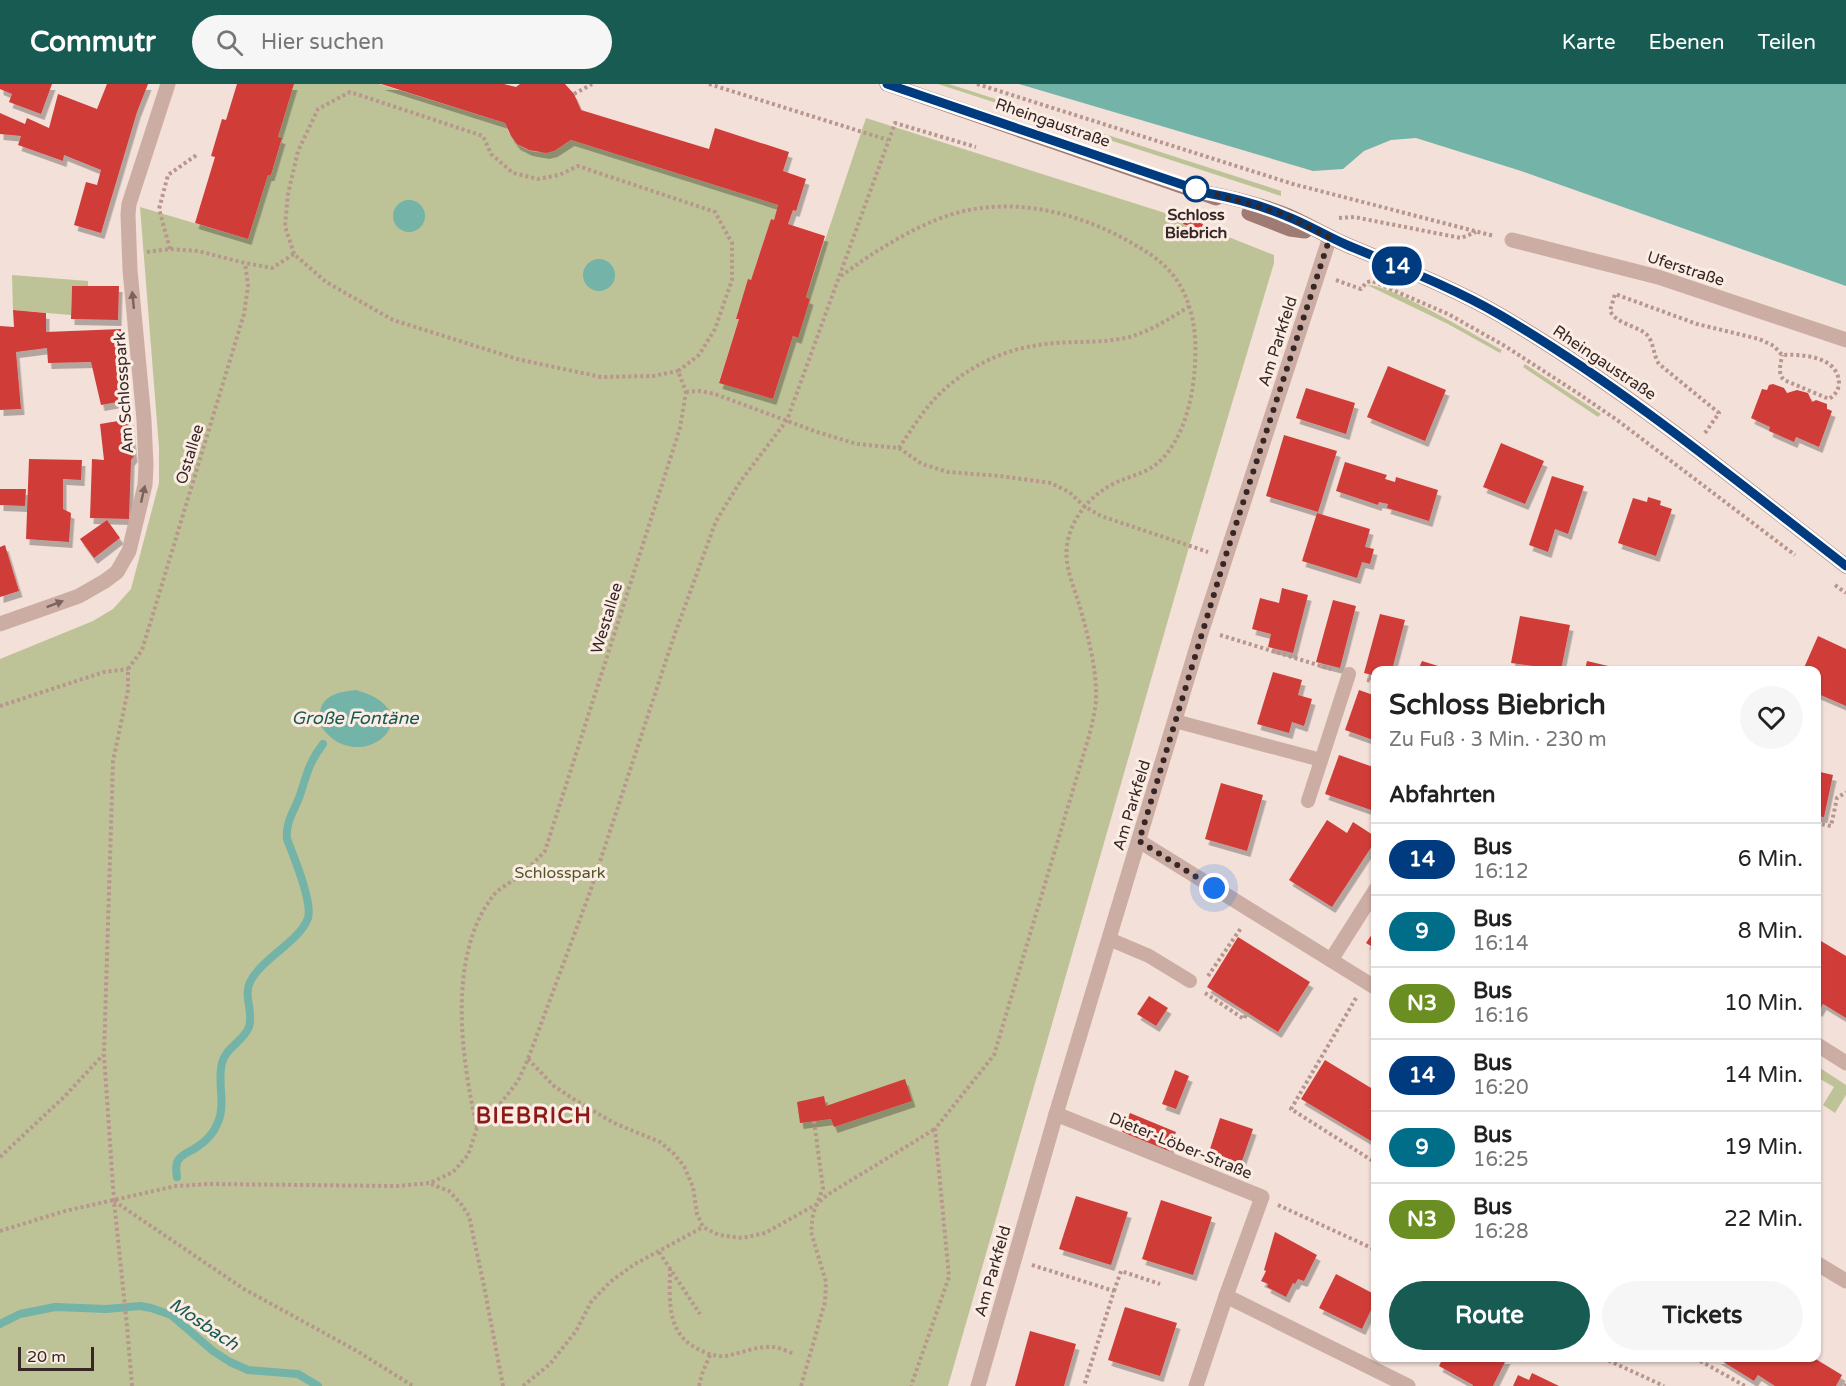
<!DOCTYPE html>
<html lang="de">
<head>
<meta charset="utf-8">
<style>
	:root { --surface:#fff; --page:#f6f6f6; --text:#222; --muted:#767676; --line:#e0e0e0; --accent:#185b52 }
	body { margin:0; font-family:"Varela Round",sans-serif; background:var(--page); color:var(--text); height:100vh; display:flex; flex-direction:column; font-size:22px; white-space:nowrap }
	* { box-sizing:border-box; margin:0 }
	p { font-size:20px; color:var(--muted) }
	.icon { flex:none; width:33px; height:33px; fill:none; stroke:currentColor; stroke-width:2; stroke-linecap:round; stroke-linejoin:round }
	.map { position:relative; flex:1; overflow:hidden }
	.details { position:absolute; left:1371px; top:582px; width:450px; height:696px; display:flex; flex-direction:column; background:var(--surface); border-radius:12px; box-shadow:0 2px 4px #0004 }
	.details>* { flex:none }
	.badge { padding:0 12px; border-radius:20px; font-size:21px; line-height:39px }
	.scale { position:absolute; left:18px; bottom:15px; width:76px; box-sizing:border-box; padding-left:6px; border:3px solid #362726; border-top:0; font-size:16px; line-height:21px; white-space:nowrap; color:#362726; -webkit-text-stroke:4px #fbece4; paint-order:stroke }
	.you { position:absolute; width:30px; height:30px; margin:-15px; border:4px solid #fff; border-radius:50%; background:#1a73e8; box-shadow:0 0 0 9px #1a73e833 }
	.map>.badge { position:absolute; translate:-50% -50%; box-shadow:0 0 0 3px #fff }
	h2 { padding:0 18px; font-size:22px; line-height:54px }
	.round { display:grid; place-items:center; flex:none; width:63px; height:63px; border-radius:32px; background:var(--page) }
	.head { display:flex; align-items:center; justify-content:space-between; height:102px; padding:0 18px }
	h1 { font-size:28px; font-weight:800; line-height:45px }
	.primary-button { display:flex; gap:12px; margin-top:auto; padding:12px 18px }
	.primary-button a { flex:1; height:69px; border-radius:36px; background:var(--accent); color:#fff; font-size:24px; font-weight:800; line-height:69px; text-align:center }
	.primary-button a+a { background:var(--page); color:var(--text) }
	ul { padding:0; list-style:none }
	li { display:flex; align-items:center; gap:18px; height:72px; padding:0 18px; border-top:2px solid var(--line) }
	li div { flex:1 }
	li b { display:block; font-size:22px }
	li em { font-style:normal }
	li .badge { min-width:66px; font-weight:700; text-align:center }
	header { display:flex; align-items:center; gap:36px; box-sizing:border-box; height:84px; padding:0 30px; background:var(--accent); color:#fff }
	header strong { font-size:28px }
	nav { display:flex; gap:33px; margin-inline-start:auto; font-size:21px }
	.search { width:420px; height:54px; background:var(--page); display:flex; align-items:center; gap:15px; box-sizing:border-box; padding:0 21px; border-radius:33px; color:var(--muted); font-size:22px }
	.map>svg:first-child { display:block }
</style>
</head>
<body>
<header>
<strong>Commutr</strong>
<div class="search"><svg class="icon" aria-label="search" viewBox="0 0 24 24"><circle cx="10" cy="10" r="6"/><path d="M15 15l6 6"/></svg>Hier suchen</div>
<nav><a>Karte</a><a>Ebenen</a><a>Teilen</a></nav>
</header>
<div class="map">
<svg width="1846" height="1302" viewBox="0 0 1846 1302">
	<defs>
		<filter id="shadow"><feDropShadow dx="3.5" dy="6" stdDeviation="0" flood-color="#0004"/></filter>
	</defs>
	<rect width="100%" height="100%" fill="#f3e0d8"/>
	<!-- green -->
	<g fill="#bec397">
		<path d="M294 0H379L505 39C516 72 545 76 571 56L778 121 774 136 771 135 751 196 737 235H739L719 298 773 315 793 252 797 254 810 215 806 213 866 34 1184 135 1183 140 1201 146 1203 143 1274 171V179L1189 463 948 1302H0V575L93 537 113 525 131 505 159 399V364L140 123 248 155 268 91H271L282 55 278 53Z"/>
		<path d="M938 0H949L1281 107V112Z"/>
		<path d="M12 191 88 197V202H72L71 231 13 226Z"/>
		<path d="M1367 201C1390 200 1478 253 1502 266L1500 269 1448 240Z"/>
		<path d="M1525 280 1601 330 1598 333 1523 283Z"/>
		<path d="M1817 982 1846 1001V1011L1835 1029 1823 1021 1834 1003 1817 993Z"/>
	</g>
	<!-- water -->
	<g fill="#74b3a8">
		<path d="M1019 0H1846V202L1518 86 1416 54 1391 56 1364 67 1343 85 1313 87Z"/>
		<circle cx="409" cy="132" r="16"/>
		<circle cx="599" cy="191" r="16"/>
		<path d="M356 606C436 628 361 695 323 645 319 640 318 634 320 628 323 610 340 608 356 606Z"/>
	</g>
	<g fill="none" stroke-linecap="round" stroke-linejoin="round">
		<!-- stream -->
		<g stroke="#74b3a8" stroke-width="8">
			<path d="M177 1093C176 1087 175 1080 179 1075 183 1070 189 1068 194 1065 204 1059 214 1049 218 1038 226 1020 217 998 222 979 225 964 244 957 249 943 254 928 243 912 250 898 262 874 300 857 308 834 313 818 293 771 287 755 285 738 295 726 300 711 307 690 309 678 323 660"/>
			<path d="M0 1240 20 1230 55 1223 106 1225 140 1222 151 1224 171 1231 213 1267 230 1278 248 1286 298 1290 318 1302"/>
		</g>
	</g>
	<!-- building -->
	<g fill="#d03d38" filter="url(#shadow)">
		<path d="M0 0H52L41 30 9 18 12 10 0 5Z"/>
		<path d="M107 0H148L137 28 101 149 74 141 86 98 97 101 101 86 64 71 63 77 18 61 21 52 0 50V29L25 40 27 34 49 44 58 10 97 25Z"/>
		<path d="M237 0H294L278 53 282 54 271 91H268L248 155 195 139 215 73 211 72 222 35 226 36Z"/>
		<path d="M381 0H504L516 3 520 0H565L574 10 581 26 709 65 715 44 789 68 783 87 806 95 796 127 793 126 788 140 825 152 806 213 810 215 798 254 793 252 773 315 719 299 739 235H736L748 195 751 196 771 135 774 136 778 121 571 56 554 67 546 69 529 66 517 60 511 52 505 39Z"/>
		<path d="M1185 134 1203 140 1201 146 1183 140Z"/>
		<path d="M72 202H119L118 236 71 235Z"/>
		<path d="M13 226 46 229V248L121 245 123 277 129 316 101 321 91 278 48 279 47 264 16 268 21 325 0 326V242L14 243Z"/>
		<path d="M1388 282 1446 306 1425 357 1367 333Z"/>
		<path d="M1773 300 1784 304 1787 309 1797 306 1808 309 1812 318 1816 316 1827 320V325L1832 327 1819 363 1796 353 1794 358 1769 347 1770 343 1751 334 1762 305 1767 306 1769 301Z"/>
		<path d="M1306 304 1355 319 1346 350 1296 334Z"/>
		<path d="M130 335 134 372 131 376 129 435 90 434 92 375 104 376 100 340Z"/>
		<path d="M1284 351 1337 367 1318 428 1266 412Z"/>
		<path d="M1501 359 1544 377 1525 420 1483 403Z"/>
		<path d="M29 375 82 376 81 396 63 395V425L71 429 69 458 26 455Z"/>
		<path d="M1345 378 1387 391 1385 395 1395 398 1396 393 1438 406 1429 437 1387 424 1388 420 1379 418 1378 421 1336 407Z"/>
		<path d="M1552 392 1584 402 1568 450 1555 445 1548 468 1529 461Z"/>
		<path d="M0 405H26L25 422 0 421Z"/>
		<path d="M1648 413 1661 417 1660 421 1672 425 1656 472 1618 459 1633 414 1647 418Z"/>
		<path d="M1317 429 1370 445 1365 463 1374 465 1370 480 1362 478 1357 494 1302 477Z"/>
		<path d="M107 436 120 454 94 474 80 455Z"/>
		<path d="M5 461 19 507 0 513V463Z"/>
		<path d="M1282 504 1308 511 1293 569 1268 563 1271 550 1252 545 1260 514 1279 519Z"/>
		<path d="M1333 516 1356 522 1340 584 1316 578Z"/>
		<path d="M1380 530 1405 536 1392 586H1376V592L1364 589Z"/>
		<path d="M1520 532 1570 541 1561 586 1511 579Z"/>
		<path d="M1818 552 1846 565V622L1816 609V586H1803Z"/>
		<path d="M1422 577 1451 586H1418Z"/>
		<path d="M1587 577 1625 586H1585Z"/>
		<path d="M1273 588 1302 596 1298 611 1312 615 1304 642 1292 638 1289 649 1257 640Z"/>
		<path d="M1359 606 1376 612V657L1345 646Z"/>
		<path d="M1339 671 1376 684V715L1371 726 1325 710Z"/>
		<path d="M1816 687 1833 691 1824 733 1816 732Z"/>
		<path d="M1221 699 1263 711 1247 767 1205 755Z"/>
		<path d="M1327 736 1347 749 1353 738 1376 753V756L1332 823 1289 796Z"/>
		<path d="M1376 844V865L1366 859Z"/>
		<path d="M1238 853 1310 898 1278 948 1207 903Z"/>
		<path d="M1816 854 1846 872V934L1823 920 1819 927 1816 925Z"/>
		<path d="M1149 912 1168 924 1156 942 1137 930Z"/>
		<path d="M1325 976 1376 1007V1060L1301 1015Z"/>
		<path d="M1175 986 1189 992 1176 1025 1162 1020Z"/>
		<path d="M905 995 912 1017 834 1043 831 1035 800 1039 797 1018 824 1012 826 1022Z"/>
		<path d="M1130 1029 1176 1048 1169 1067 1122 1048Z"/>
		<path d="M1220 1034 1253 1045 1241 1080 1209 1068Z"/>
		<path d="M1076 1112 1128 1128 1111 1181 1059 1165Z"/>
		<path d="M1161 1116 1212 1133 1193 1191 1142 1175Z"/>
		<path d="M1275 1148 1317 1171 1304 1197 1298 1195 1295 1200 1293 1199 1286 1213 1267 1203 1268 1200 1261 1197 1266 1187 1264 1186Z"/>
		<path d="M1336 1190 1376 1211V1228L1371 1226 1362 1245 1319 1224Z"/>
		<path d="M1125 1223 1177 1239 1160 1292 1108 1276Z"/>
		<path d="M1030 1247 1076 1260 1064 1302H1015Z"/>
		<path d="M1443 1274H1507L1493 1302H1473V1301L1439 1282Z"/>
		<path d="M1717 1274H1814L1842 1291 1836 1302H1775L1758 1291 1754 1297Z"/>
		<path d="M1532 1289 1559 1302H1513L1518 1291 1529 1296Z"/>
	</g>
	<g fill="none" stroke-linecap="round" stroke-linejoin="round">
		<!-- path -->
		<g stroke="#b8968d" stroke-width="4" stroke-dasharray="3 3" stroke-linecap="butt">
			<path d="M709 0 888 56"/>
			<path d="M977 0 1293 100 1494 152"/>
			<path d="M574 10 592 0"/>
			<path d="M1339 134 1354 133 1461 154 1476 148"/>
			<path d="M170 165 159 125 168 91 198 70"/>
			<path d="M147 168 170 165 198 167 245 179 272 184 294 170 326 198 393 236 517 275 601 293 653 292 678 287"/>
			<path d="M294 170 285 142 288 110 298 67 318 25 350 8 483 52 491 70 513 89 538 95 559 91 578 82 715 128 732 159V196L715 245 699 271 678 287 686 308"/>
			<path d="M841 192C876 166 926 134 969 126 1025 115 1082 131 1130 158 1146 167 1162 177 1173 191 1193 217 1197 249 1195 281 1193 313 1185 350 1163 374 1147 391 1129 391 1111 401 1089 413 1071 435 1067 461 1064 482 1074 503 1080 523 1088 553 1097 584 1096 616 1095 628 1092 640 1089 652L994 971 935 1045 949 1193 911 1302"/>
			<path d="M1336 196 1361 205 1367 198 1372 197 1448 230 1505 262 1579 310 1617 336 1795 471"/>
			<path d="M686 308 700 307 715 310 817 348 857 360 899 364 922 380 948 388 1000 392 1051 399 1069 408 1084 422 1101 432 1208 468"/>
			<path d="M1705 349 1719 329 1659 280C1653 271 1654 257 1646 250 1635 241 1617 240 1610 227L1615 210 1697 240 1759 255 1774 262 1782 271C1802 270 1839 272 1839 300 1838 307 1835 311 1829 315L1784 296C1777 289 1781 280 1782 271"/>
			<path d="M899 364C909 349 919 333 931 319 956 290 995 268 1033 262 1062 256 1091 260 1120 255 1145 251 1169 235 1190 222"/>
			<path d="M1835 501 1846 509"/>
			<path d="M1220 551 1331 585"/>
			<path d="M1367 596 1376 598"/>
			<path d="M0 622 104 588 128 585"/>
			<path d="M1816 739 1831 742 1837 714 1846 708"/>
			<path d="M1208 892 1241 844"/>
			<path d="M1205 909 1244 935 1247 928"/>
			<path d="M1356 914 1291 1025 1376 1079"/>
			<path d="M528 975 554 1002 575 1016 614 1039 660 1058 674 1070 684 1082 693 1103 697 1130 703 1143 719 1151 742 1154 765 1149 817 1120 827 1111 935 1045"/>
			<path d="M477 1043C461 975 447 871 493 812 498 805 508 800 515 795 526 786 536 777 545 767L680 344 686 308"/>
			<path d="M0 1073 64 1013 103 971"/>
			<path d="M431 1100 449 1107 461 1120 469 1132 484 1202 503 1302"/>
			<path d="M114 1117 244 1205 357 1267 413 1302"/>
			<path d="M1278 1121 1376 1166"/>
			<path d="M0 1147 65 1127 176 1102 209 1100 398 1102 430 1099 453 1088 468 1071 477 1044 497 1024 518 997 528 975 590 808 673 555 716 437 740 398 787 336 895 39 976 63"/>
			<path d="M659 1168 700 1230"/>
			<path d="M1032 1181 1114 1207 1084 1302"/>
			<path d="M670 1184C670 1216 665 1250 700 1266 708 1270 717 1273 726 1272 741 1269 757 1262 772 1263 780 1263 788 1268 795 1270"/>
			<path d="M1114 1207 1121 1187 1160 1200"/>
			<path d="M1603 1274 1664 1302"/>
			<path d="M1695 1274 1745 1302"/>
			<path d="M132 1302 127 1242 114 1117 104 971 113 677 128 606V585L142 566 244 230 248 202 245 179"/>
			<path d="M523 1302 550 1280 576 1247 591 1218 610 1198 635 1180 703 1143"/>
			<path d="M699 1302 702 1290 710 1271"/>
			<path d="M801 1302 825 1218 826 1198 811 1148 813 1130 823 1104 814 1037"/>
			<path d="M1845 1302 1846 1300"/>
		</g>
		<!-- lane -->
		<g stroke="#ccada3" stroke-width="14">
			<path d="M1175 637 1321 676"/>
			<path d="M1308 717 1349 590"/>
			<path d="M1109 855 1149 872 1190 897"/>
		</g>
		<!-- street -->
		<g stroke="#ccada3" stroke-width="15">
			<path d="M1512 156 1658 193 1846 256"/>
			<path d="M0 540 79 512 105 497 117 488 129 467 145 401 146 382 144 336 130 186 128 130 129 120 168 0"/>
			<path d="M1139 757 1376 904"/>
			<path d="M1331 876 1376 805"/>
			<path d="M1816 960 1846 979"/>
			<path d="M1056 1030 1262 1113 1226 1212 1408 1302"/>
			<path d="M1816 1179 1846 1197"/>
			<path d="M978 1302 1056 1030 1202 546 1330 153"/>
			<path d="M1196 1302 1226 1212"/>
		</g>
		<!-- secondary -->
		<g stroke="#a07b74" stroke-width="15">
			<path d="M887 0 1216 114"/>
			<path d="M1207 109C1234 114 1261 121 1286 131 1307 140 1326 152 1347 161 1399 183 1452 203 1500 231 1623 303 1734 395 1846 482"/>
			<path d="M1249 129 1290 145 1305 147"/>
		</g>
	</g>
	<!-- one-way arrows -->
	<defs><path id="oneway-solid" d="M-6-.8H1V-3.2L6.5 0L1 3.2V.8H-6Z" transform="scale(1.5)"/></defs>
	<g fill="#7a635e">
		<use href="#oneway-solid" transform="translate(133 216) rotate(-96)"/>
		<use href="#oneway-solid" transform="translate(143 410) rotate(-77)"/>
		<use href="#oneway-solid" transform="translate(55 520) rotate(-21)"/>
	</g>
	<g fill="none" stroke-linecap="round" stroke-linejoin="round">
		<!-- line casing -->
		<g stroke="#fff" stroke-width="14">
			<path id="line" d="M887 0 1207 109C1234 114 1261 121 1286 132 1307 140 1326 152 1347 161 1399 183 1452 203 1500 231 1623 303 1734 395 1846 482"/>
		</g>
		<!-- line -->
		<use href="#line" stroke="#003b80" stroke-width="9"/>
		<!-- walk -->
		<path stroke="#362726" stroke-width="6" stroke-dasharray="0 10.8" d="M1196 105 1186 102C1218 113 1252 118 1284 131 1300 137 1314 147 1330 153L1225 474 1139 757 1214 804"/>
	</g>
	<!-- markers -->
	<circle fill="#fff" stroke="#003b80" stroke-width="3" cx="1196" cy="105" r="12"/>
	<g text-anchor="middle" stroke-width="6" stroke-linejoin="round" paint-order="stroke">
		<!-- street labels -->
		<g font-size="16" fill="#362726" stroke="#fbece4">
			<text transform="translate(1053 38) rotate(19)" y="6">Rheingaustraße</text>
			<text transform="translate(1686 184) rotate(18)" y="6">Uferstraße</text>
			<text transform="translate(1277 257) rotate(-72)" y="6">Am Parkfeld</text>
			<text transform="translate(1605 278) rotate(34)" y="6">Rheingaustraße</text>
			<text transform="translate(123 309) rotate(-94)" y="6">Am Schlosspark</text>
			<text transform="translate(189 370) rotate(-73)" y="6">Ostallee</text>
			<text transform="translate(606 534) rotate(-73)" y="6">Westallee</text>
			<text transform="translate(1131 721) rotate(-73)" y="6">Am Parkfeld</text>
			<text transform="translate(1181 1061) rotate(22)" y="6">Dieter-Löber-Straße</text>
			<text transform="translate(992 1187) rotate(-74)" y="6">Am Parkfeld</text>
		</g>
		<!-- stop labels -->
		<g font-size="16" font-weight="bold" fill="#362726" stroke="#fbece4">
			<text x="1196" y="136">Schloss<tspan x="1196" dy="18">Biebrich</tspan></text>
		</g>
		<!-- park labels -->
		<g font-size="16" fill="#4f5727" stroke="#fbece4">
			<text x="560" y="794">Schlosspark</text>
		</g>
		<!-- water labels -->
		<g font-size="18" font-style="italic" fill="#185b52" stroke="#fbece4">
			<text x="355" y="640">Große Fontäne</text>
			<text transform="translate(204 1240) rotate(34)" y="6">Mosbach</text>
		</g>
		<!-- district labels -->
		<g font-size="22" font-weight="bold" letter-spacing="1.5" fill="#8c1b18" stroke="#fbece4">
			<text x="534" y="1039">BIEBRICH</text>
		</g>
	</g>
</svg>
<div class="scale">20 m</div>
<div class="you" style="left:1214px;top:804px"></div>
<b class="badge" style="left:1397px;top:182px;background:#003b80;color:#fff">14</b>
<section class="details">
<div class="head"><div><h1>Schloss Biebrich</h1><p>Zu Fuß · 3 Min. · 230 m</p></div><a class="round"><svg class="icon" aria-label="heart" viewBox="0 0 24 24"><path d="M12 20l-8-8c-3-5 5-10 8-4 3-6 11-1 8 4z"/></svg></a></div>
<h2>Abfahrten</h2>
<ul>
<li><span class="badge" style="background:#003b80;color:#fff">14</span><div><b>Bus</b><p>16:12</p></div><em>6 Min.</em></li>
<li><span class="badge" style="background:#006e89;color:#fff">9</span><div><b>Bus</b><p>16:14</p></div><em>8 Min.</em></li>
<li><span class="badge" style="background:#6b8e23;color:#fff">N3</span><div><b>Bus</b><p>16:16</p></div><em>10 Min.</em></li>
<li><span class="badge" style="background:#003b80;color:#fff">14</span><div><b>Bus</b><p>16:20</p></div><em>14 Min.</em></li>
<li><span class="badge" style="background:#006e89;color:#fff">9</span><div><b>Bus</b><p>16:25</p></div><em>19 Min.</em></li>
<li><span class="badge" style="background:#6b8e23;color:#fff">N3</span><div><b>Bus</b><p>16:28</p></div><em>22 Min.</em></li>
</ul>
<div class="primary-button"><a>Route</a><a>Tickets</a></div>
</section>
</div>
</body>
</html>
